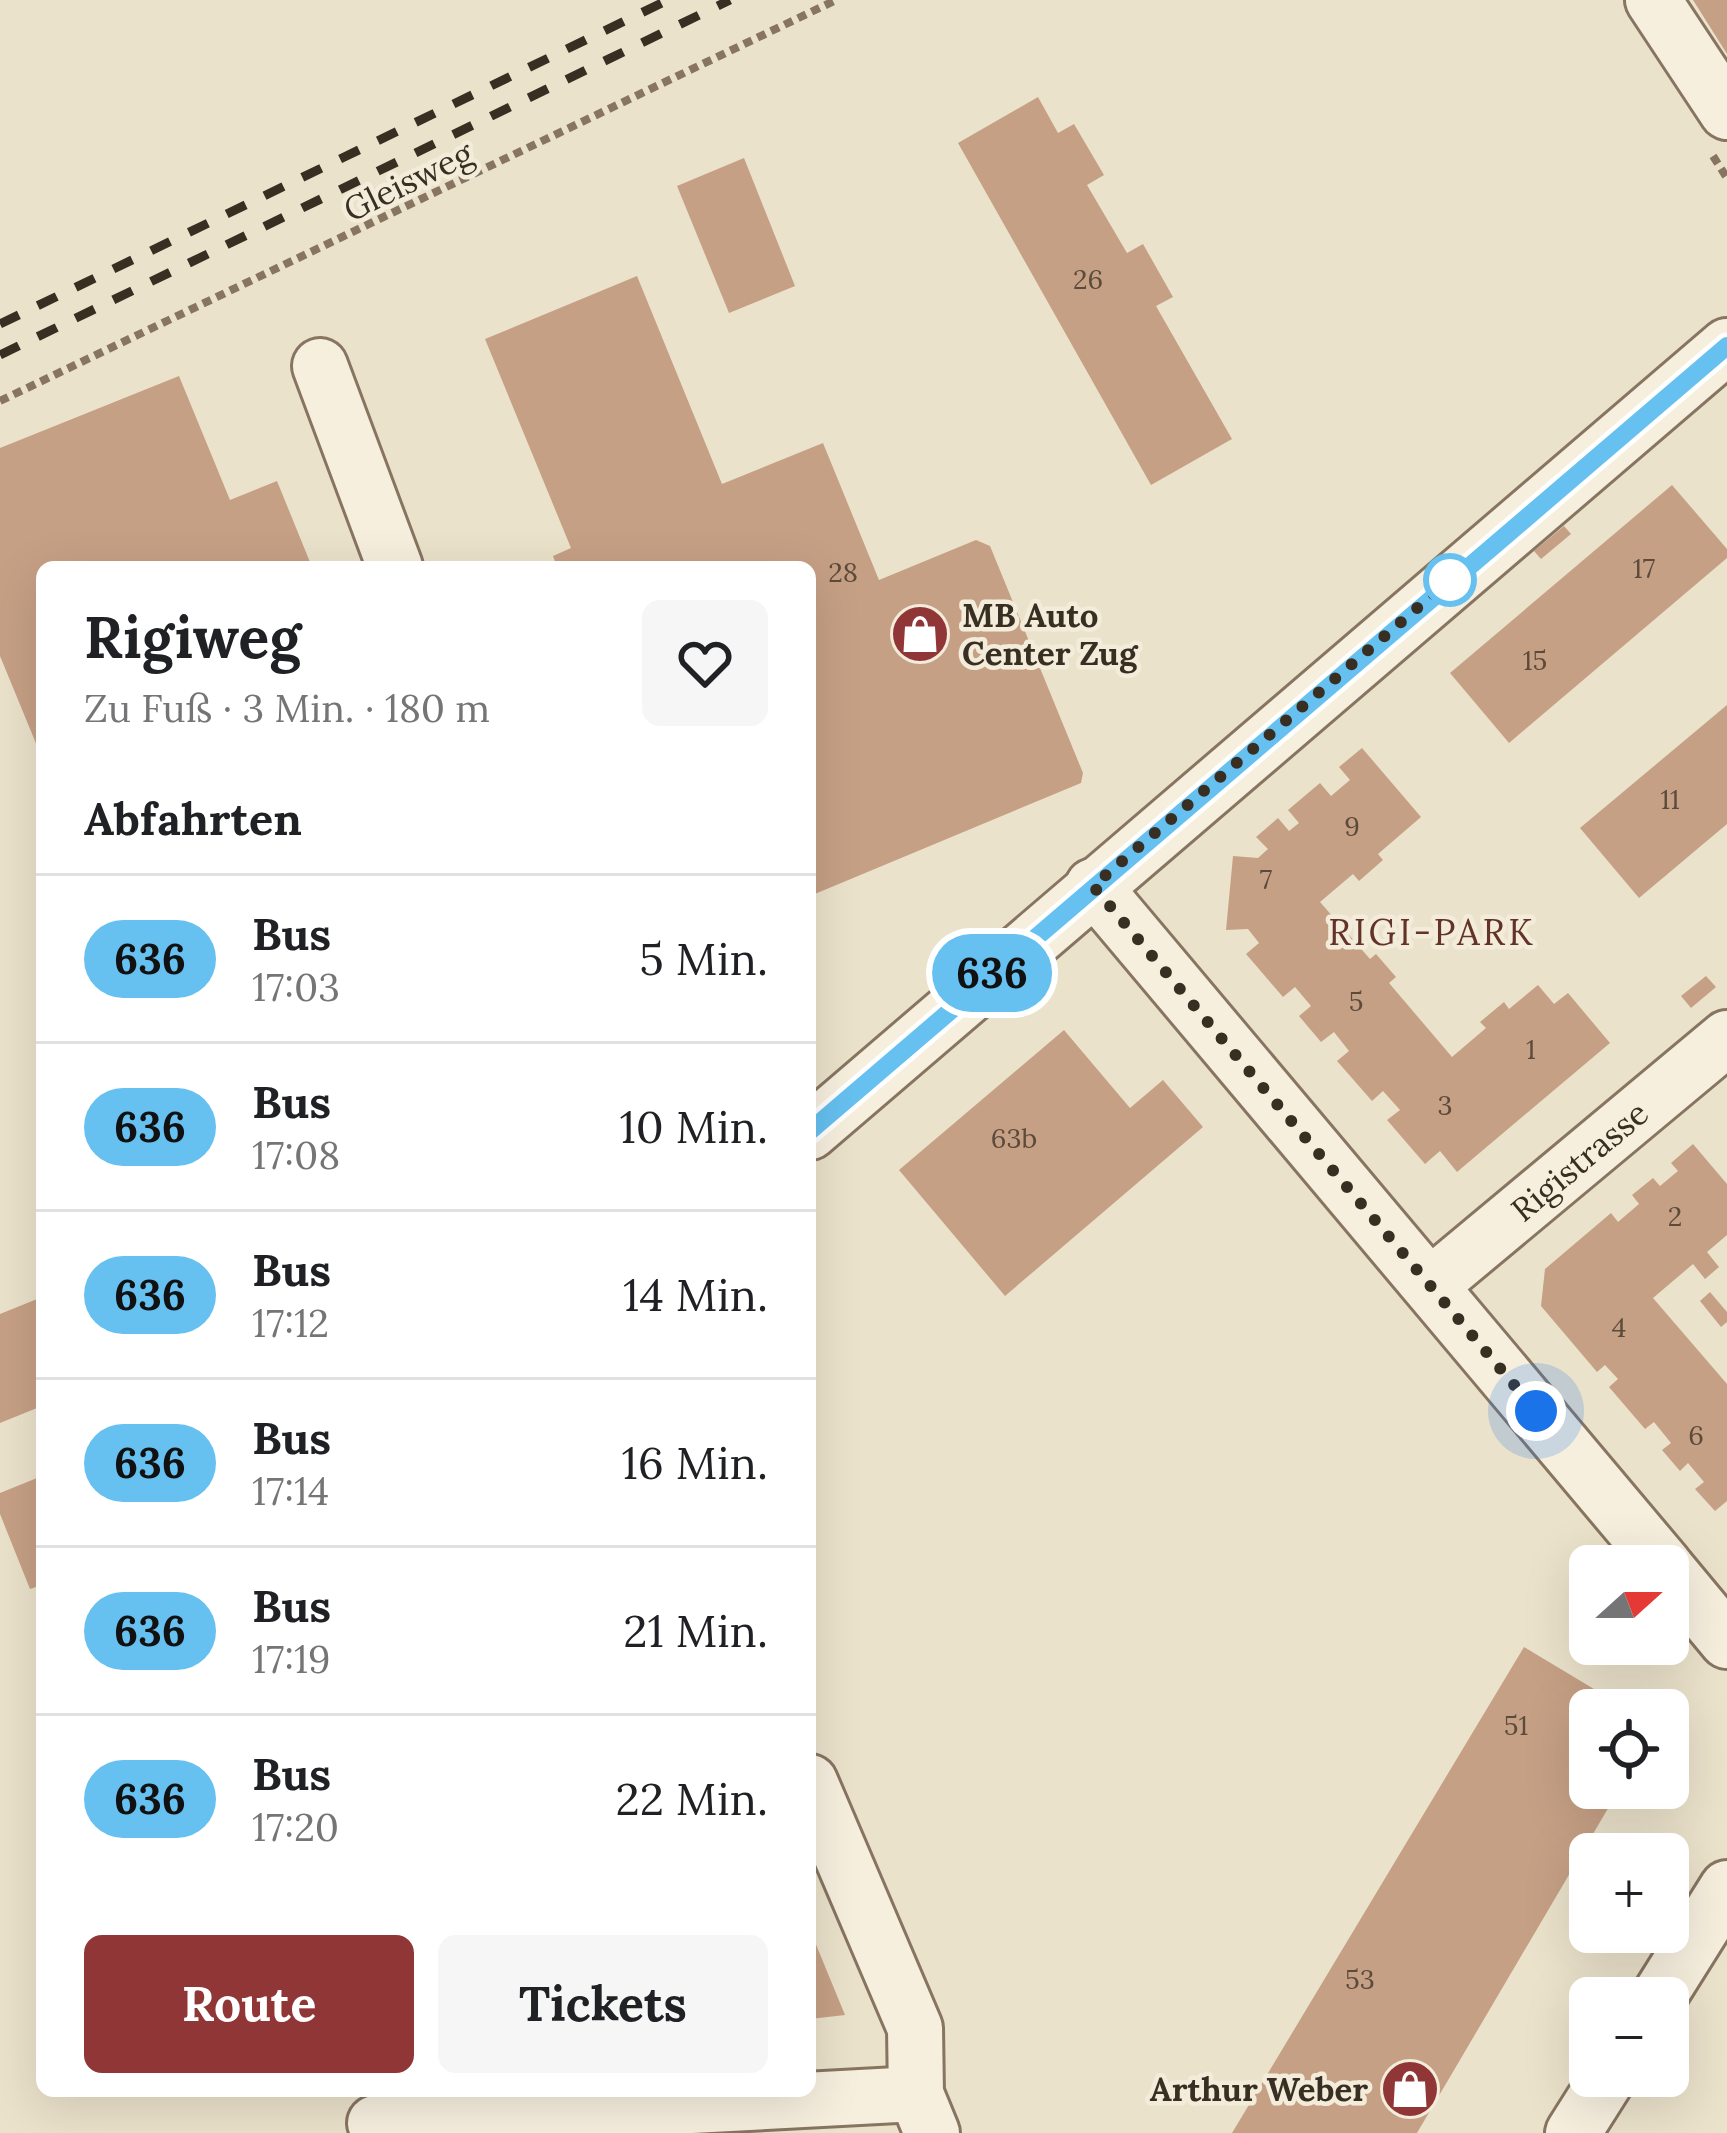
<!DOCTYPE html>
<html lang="de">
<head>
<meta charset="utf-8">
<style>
	:root { --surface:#fff; --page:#f6f6f6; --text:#202124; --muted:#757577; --line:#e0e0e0; --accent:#913636 }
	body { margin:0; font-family:Lora,serif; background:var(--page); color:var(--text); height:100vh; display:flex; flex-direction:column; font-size:45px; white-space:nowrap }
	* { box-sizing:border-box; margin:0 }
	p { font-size:39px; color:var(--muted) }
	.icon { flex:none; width:66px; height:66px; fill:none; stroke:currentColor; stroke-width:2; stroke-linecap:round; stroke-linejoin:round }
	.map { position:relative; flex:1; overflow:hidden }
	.sheet { position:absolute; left:36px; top:561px; width:780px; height:1536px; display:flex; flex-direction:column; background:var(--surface); border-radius:18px; box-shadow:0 12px 48px #0002 }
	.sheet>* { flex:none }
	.badge { padding:0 24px; border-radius:39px; font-size:42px; line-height:78px }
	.needle { width:78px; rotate:69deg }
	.tools { position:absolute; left:1569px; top:1545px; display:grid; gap:24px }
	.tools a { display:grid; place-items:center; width:120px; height:120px; border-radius:18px; background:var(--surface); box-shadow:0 12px 48px #0002; font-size:60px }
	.you { position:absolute; width:60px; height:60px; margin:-30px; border:9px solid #fff; border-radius:50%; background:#1a73e8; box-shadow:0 0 0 18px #1a73e833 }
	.map>.badge { position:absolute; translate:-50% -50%; box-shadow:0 0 0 6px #fff }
	h2 { padding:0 48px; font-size:45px; line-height:108px }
	.round { display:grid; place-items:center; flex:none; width:126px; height:126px; border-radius:18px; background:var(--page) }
	.head { display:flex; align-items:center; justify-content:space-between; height:204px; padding:0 48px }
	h1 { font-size:57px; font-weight:700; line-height:90px }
	.action { display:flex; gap:24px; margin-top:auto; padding:24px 48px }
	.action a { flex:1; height:138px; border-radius:18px; background:var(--accent); color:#fff; font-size:48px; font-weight:700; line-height:138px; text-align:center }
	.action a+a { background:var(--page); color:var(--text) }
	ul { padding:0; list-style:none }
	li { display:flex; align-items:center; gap:36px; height:168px; padding:0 48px; border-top:3px solid var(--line) }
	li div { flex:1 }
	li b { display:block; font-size:45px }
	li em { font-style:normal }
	li .badge { min-width:132px; font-weight:700; text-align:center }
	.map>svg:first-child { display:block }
</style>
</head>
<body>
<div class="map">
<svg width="1727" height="2133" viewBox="0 0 1727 2133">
	<rect width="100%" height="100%" fill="#ebe2cb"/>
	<!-- building -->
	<g fill="#c6a085">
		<path d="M1693 0H1727V54Z"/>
		<path d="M1038 97 1058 133 1074 124 1104 175 1087 185 1127 253 1143 244 1173 297 1156 306 1232 439 1151 485 958 143Z"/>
		<path d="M744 158 795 286 729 313 677 186Z"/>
		<path d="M637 276 722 484 823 443 879 580 976 540 990 546 1083 773 1081 783 810 896V567H557L553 556 571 548 485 339Z"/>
		<path d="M179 376 230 500 277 481 312 567H42V758L0 656V448Z"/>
		<path d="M1672 485 1727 549V558L1509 743 1450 673Z"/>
		<path d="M1564 526 1571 534 1541 559 1534 551Z"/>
		<path d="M1727 705V824L1639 898 1580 828Z"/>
		<path d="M1362 748 1421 817 1378 854 1383 860 1359 881 1353 874 1320 902 1370 959 1376 954 1396 977 1389 983 1452 1057 1486 1028 1480 1022 1504 1002 1509 1009 1538 985 1554 1004 1568 993 1610 1043 1457 1172 1440 1151 1425 1164 1387 1120 1400 1110 1383 1091 1372 1101 1337 1061 1349 1051 1334 1032 1321 1042 1299 1016 1311 1006 1295 987 1283 997 1246 954 1259 943 1248 929 1226 930 1233 856 1258 858 1268 849 1256 837 1278 818 1289 831 1299 823 1288 810 1320 783 1331 796 1350 780 1339 767Z"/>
		<path d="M1706 976 1716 987 1691 1008 1681 996Z"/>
		<path d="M1064 1030 1130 1108 1163 1080 1203 1127 1005 1296 899 1170Z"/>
		<path d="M1693 1144 1727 1184V1235L1707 1252 1719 1267 1705 1279 1693 1264 1653 1298 1727 1384V1501L1715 1511 1695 1489 1704 1482 1688 1463 1680 1471 1662 1450 1671 1443 1654 1422 1645 1429 1609 1387 1618 1379 1605 1365 1597 1372 1541 1306 1545 1269 1611 1213 1618 1222 1639 1204 1632 1195 1653 1178 1660 1186 1678 1171 1671 1163Z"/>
		<path d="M1710 1292 1727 1312V1322L1721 1327 1700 1301Z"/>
		<path d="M42 1297V1406L0 1423V1314Z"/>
		<path d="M42 1476V1585L30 1589 0 1514V1493Z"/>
		<path d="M1524 1647 1629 1710H1590V1788H1620L1417 2133H1232Z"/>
		<path d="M810 1930 845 2015 810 2019Z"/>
	</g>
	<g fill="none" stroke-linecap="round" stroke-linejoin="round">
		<!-- minor casing -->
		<g stroke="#877561" stroke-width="60">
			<g id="minor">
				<path d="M1653 0 1727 112"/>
				<path d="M320 366 395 567"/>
				<path d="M1093 886 1665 1566"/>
				<path d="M810 1132 1727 346"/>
				<path id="s1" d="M1432 1284 1727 1038"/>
				<path d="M1668 1570 1727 1641"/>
				<path d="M810 1782 915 2028 916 2094 932 2133"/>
				<path d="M1658 1998 1727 1888"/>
				<path d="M375 2123 916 2094"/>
				<path d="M1573 2133 1609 2076"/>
			</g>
		</g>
		<!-- path -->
		<g stroke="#877561" stroke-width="8" stroke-dasharray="9 6" stroke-linecap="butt">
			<path d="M1713 156 1727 178"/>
			<path d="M0 401 836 0"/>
			<path d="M1641 1660 1650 1644"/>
		</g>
		<!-- minor -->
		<use href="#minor" stroke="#f7efde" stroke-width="54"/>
		<!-- rail -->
		<g stroke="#392e22" stroke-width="9" stroke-dasharray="21 21" stroke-linecap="butt">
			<path d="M0 324 668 0"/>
			<path d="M0 355 730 0"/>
		</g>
	</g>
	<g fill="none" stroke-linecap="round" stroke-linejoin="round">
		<!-- line casing -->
		<g stroke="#fff" stroke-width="27">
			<path id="line" d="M810 1131 1727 346"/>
		</g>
		<!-- line -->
		<use href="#line" stroke="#66c0f0" stroke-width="18"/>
		<!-- walk -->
		<path stroke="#392e22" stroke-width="12" stroke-dasharray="0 21.6" d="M1450 580 1093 886 1536 1411"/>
	</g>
	<!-- icons -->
	<defs>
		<g id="shop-disc" transform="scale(3)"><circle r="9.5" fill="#913636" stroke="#f3ecda"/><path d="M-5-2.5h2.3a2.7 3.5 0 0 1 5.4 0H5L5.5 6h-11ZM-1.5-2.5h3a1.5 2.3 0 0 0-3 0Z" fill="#fff"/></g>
	</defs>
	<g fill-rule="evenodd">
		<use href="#shop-disc" x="920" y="634"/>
		<use href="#shop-disc" x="1410" y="2089"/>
	</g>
	<!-- markers -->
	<circle fill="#fff" stroke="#66c0f0" stroke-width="6" cx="1450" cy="580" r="24"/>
	<g text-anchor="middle" stroke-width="9" stroke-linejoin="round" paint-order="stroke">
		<!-- number labels -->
		<g font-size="27" fill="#5c4a3b">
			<text x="1088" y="289">26</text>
			<text x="1644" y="578">17</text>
			<text x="843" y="582">28</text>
			<text x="1535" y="670">15</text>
			<text x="1670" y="809">11</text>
			<text x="1352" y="836">9</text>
			<text x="1266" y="889">7</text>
			<text x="1356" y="1011">5</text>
			<text x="1531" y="1059">1</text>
			<text x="1445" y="1115">3</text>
			<text x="1014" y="1148">63b</text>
			<text x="1675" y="1226">2</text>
			<text x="1619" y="1337">4</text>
			<text x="1696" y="1445">6</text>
			<text x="1516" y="1735">51</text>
			<text x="1360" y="1989">53</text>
		</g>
		<!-- street labels -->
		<g font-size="33" fill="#392e22" stroke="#f3ecda">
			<text transform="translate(408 181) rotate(-26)" y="12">Gleisweg</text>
			<text dy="12" stroke="none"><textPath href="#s1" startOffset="192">Rigistrasse</textPath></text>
		</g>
		<!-- poi labels -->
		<g font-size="33" font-weight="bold" fill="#392e22" stroke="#f3ecda" text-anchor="start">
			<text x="962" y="627">MB Auto<tspan x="962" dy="38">Center Zug</tspan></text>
			<text x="1368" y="2101" text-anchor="end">Arthur Weber</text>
		</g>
		<!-- neighbourhood labels -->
		<g font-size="36" letter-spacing="3" fill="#623326" stroke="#f3ecda">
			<text x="1432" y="945">RIGI-PARK</text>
		</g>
	</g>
</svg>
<div class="tools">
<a><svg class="needle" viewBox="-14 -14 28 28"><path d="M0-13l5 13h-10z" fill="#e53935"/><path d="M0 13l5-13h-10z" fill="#757577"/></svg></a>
<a><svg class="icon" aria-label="locate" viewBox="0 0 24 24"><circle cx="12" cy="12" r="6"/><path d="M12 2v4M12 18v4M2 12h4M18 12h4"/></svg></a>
<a>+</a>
<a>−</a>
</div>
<div class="you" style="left:1536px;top:1411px"></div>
<b class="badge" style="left:992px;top:973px;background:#66c0f0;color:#111">636</b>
<section class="sheet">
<div class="head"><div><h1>Rigiweg</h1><p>Zu Fuß · 3 Min. · 180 m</p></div><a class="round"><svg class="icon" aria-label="heart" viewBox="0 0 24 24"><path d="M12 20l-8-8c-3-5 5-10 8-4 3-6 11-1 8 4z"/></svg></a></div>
<h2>Abfahrten</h2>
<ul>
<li><span class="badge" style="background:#66c0f0;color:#111">636</span><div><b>Bus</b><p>17:03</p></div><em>5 Min.</em></li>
<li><span class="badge" style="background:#66c0f0;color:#111">636</span><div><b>Bus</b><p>17:08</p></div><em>10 Min.</em></li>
<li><span class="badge" style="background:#66c0f0;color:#111">636</span><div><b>Bus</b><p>17:12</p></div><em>14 Min.</em></li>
<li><span class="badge" style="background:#66c0f0;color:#111">636</span><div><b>Bus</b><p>17:14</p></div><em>16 Min.</em></li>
<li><span class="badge" style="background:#66c0f0;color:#111">636</span><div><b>Bus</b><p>17:19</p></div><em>21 Min.</em></li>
<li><span class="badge" style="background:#66c0f0;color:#111">636</span><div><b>Bus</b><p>17:20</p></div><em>22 Min.</em></li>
</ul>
<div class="action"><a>Route</a><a>Tickets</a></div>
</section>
</div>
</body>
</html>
